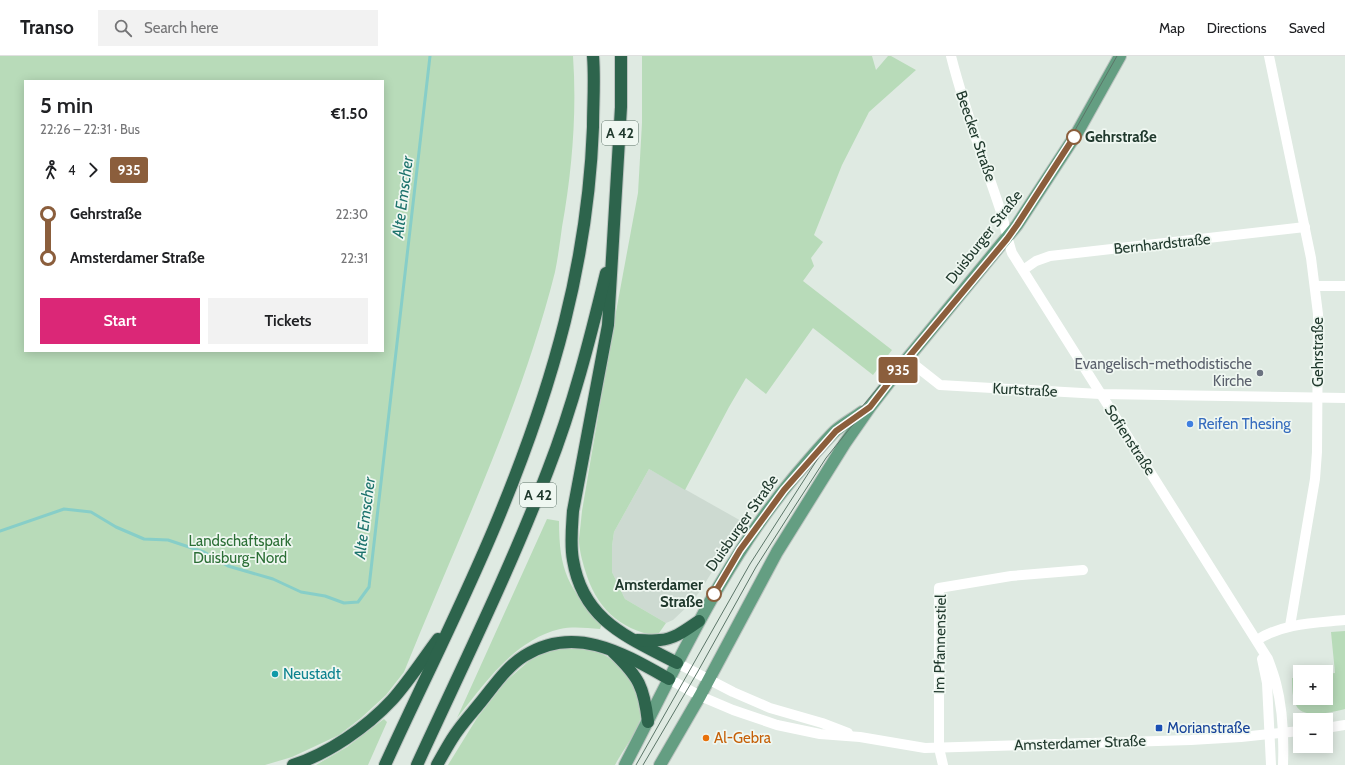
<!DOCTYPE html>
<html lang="en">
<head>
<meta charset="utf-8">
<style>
	:root { --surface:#fff; --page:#f2f2f2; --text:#202124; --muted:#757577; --line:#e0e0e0; --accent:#db2777 }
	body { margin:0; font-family:Cabin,sans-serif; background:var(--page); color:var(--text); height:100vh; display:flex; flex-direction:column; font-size:15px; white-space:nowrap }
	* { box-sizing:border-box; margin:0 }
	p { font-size:13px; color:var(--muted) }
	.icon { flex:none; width:22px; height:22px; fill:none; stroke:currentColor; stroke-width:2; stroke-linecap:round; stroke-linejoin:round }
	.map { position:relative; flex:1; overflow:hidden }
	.drawer { position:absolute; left:24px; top:24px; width:360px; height:272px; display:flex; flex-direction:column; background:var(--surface); border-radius:0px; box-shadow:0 2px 10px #0003 }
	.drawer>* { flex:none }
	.badge { padding:0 8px; border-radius:3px; font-size:14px; line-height:26px }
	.fabs { position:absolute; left:1293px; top:609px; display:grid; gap:8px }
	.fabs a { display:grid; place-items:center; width:40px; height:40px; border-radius:0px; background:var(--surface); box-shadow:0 2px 10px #0003; font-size:20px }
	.map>.badge { position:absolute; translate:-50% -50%; box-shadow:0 0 0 2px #fff }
	.legs { display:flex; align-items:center; gap:6px; height:44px; padding:0 16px; font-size:13px }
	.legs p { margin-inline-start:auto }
	.headline { display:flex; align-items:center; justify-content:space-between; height:68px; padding:0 16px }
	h1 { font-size:22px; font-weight:600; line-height:30px }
	.action { display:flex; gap:8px; margin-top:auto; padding:8px 16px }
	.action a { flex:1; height:46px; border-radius:0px; background:var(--accent); color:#fff; font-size:16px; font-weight:600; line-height:46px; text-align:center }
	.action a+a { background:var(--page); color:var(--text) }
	ul { padding:0 16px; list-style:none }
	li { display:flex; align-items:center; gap:14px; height:44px; font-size:15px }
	li i { display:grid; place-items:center; width:6px; height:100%; margin:0 5px; background:currentColor }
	li i::after { content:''; width:10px; height:10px; margin:-5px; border:3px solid; border-radius:50%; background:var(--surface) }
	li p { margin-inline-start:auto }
	li:first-child i { background:linear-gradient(#0000 50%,currentColor 0) }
	li:last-child i { background:linear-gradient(currentColor 50%,#0000 0) }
	header { display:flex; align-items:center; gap:24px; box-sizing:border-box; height:56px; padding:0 20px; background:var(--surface); border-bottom:1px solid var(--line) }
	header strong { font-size:19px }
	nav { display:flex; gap:22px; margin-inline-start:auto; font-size:14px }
	.search { width:280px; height:36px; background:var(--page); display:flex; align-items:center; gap:10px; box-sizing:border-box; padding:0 14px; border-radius:0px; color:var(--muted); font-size:15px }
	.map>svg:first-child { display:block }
</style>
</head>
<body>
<header>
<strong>Transo</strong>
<div class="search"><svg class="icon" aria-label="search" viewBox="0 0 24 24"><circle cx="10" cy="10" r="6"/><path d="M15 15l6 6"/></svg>Search here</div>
<nav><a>Map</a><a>Directions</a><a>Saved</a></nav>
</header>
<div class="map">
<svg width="1345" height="709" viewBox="0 0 1345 709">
	<rect width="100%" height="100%" fill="#dfeae2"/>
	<!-- built -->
	<path fill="#cddad1" d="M649 413 743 466 702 532 692 546 673 564 666 567 625 543 612 516V490L614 476Z"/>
	<!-- green -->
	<g fill="#b8dbb9" fill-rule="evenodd">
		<path d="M0 0H573C577 57 572 115 562 171 560 186 558 201 555 216 520 355 457 484 404 616L386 639 361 662 339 679 292 701 265 709H0ZM25 25H383V295H25Z"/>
		<path d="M642 0H872L876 14 888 0H891L916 14 869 56 842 109 814 179 823 186 811 202 814 210 803 225 892 294 873 319 813 272 766 338 746 322 729 351 685 434 649 413 614 476 612 490V516L625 543 666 567 657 580C618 573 596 551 585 514 582 504 579 493 579 483 580 474 581 465 582 455L613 272 638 137 642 67Z"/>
		<path d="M547 463 559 465C559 515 568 532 602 568L600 573C587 572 573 570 560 573 514 584 485 627 457 662Z"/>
		<path d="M1345 575V653C1333 656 1305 663 1297 651 1292 643 1292 631 1292 622L1300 621V642H1326V618L1335 617 1331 576Z"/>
		<path d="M561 591C574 592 588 592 600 597 621 606 646 634 642 657 639 674 623 694 615 709H448L477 662 507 624 529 605 548 595Z"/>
		<path d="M384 663 387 666 368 709H316L347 691Z"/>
	</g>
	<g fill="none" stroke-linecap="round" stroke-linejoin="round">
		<!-- stream -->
		<path stroke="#87cec8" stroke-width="3" d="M0 475 64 453 91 456 116 471 144 483 168 484 204 496 228 510 273 523 301 536 325 540 344 547 358 546 369 531 430 0"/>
		<!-- major casing -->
		<g stroke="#bcc4c0" stroke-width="14">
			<g id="major">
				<path d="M625 709C677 610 722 507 795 420 808 405 821 389 835 375 843 368 854 362 862 356"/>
				<path d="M660 709 700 640 777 496 845 387 870 351 907 303 1017 169 1077 77 1120 0"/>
			</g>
		</g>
		<!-- highway casing -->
		<g stroke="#bcc4c0" stroke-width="14">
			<g id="highway">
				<path d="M621 0V51L608 269 573 455C572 471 570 488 573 504 583 565 628 581 677 607"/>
				<path d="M637 584C645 584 652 585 660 584 675 583 687 573 699 565"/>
				<path d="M613 596C639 621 644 631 648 666"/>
				<path d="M293 709C328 698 367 671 392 644 409 625 423 603 438 583"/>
				<path d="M385 709C424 623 467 540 502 453 553 328 588 206 593 71 593 48 595 24 593 0"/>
				<path d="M417 709C462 611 510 514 548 414 573 350 590 283 606 217"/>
				<path d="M437 709C442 700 447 691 452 683 461 668 474 655 484 642 496 627 508 610 524 600 575 568 623 597 669 623"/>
			</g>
		</g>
		<!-- minor -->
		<g stroke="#fff" stroke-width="10">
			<path d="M951 0C964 52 983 102 1000 153 1005 167 1007 183 1012 197L1268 603C1271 611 1274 619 1276 627 1283 653 1284 682 1283 709"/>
			<path d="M1269 0 1311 202 1318 258 1317 396 1315 423 1290 570"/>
			<path d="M1023 214 1036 205 1050 200 1305 171"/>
			<path d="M1315 230H1345"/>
			<path d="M907 303 940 329 1100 338 1345 342"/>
			<path d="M1257 584C1283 567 1315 567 1345 564"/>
			<path d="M1262 603 1267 627 1271 709"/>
			<path d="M677 607 733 636 770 652 822 667 848 677"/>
			<path d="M669 623 700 640 733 654 777 669 820 678 860 681 925 692 1191 684 1241 681 1300 675"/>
			<path d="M1326 672 1345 669"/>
			<path d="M943 709 939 692V532L1011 520 1083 514"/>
		</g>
		<!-- major -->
		<use href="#major" stroke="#649e82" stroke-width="12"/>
		<!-- highway -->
		<use href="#highway" stroke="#2d644c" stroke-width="12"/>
		<!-- tram -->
		<g stroke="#5b7568" stroke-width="1">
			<path d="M636 709 750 508 822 396 866 346 1011 172 1074 76 1117 0"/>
			<path d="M643 709 697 617 756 511 793 453 826 402 851 371 874 348 900 314"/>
		</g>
	</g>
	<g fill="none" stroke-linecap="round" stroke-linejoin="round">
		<!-- line-1 casing -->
		<g stroke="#fff" stroke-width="9">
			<path id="line-1" d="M714 538 740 494 784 434 836 375 870 351 907 303 1007 183 1017 169 1074 81"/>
		</g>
		<!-- line-1 -->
		<use href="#line-1" stroke="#8b5e3c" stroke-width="6"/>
	</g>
	<!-- markers -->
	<g fill="#fff" stroke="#8b5e3c" stroke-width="2">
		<circle cx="1074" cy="81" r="7"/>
		<circle cx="714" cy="538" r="7"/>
	</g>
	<circle fill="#6b7280" stroke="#eff7f1" stroke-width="1.5" cx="1260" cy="317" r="4"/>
	<circle fill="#3f7fe0" stroke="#eff7f1" stroke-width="1.5" cx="1190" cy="368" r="4"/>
	<circle fill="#0f9aa8" stroke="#eff7f1" stroke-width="1.5" cx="275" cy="618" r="4"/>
	<rect fill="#1a4fb4" stroke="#eff7f1" stroke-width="1.5" x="1155" y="668" width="8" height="8" rx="2"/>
	<circle fill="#e8710a" stroke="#eff7f1" stroke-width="1.5" cx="706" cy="682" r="4"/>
	<g text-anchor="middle" stroke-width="3.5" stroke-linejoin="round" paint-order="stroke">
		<!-- shield labels -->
		<g fill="#eff7f1" stroke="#5e7268" stroke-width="1">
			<rect x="602" y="65" width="36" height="24" rx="3"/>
			<rect x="520" y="427" width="36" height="24" rx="3"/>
		</g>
		<g font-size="14" font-weight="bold" fill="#20392d">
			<text x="620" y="82">A 42</text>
			<text x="538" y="444">A 42</text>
		</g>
		<!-- street labels -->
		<g font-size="15" fill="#20392d" stroke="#eff7f1">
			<text transform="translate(976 80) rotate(71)" y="5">Beecker Straße</text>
			<text transform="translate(984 181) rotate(-52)" y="5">Duisburger Straße</text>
			<text transform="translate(1162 188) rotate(-6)" y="5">Bernhardstraße</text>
			<text transform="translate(1318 296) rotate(-90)" y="5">Gehrstraße</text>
			<text transform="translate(1025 334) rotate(3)" y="5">Kurtstraße</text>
			<text transform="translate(1130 384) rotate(57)" y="5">Sofienstraße</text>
			<text transform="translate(742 467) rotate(-55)" y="5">Duisburger Straße</text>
			<text transform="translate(940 588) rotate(-89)" y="5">Im Pfannenstiel</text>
			<text transform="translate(1080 687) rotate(-2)" y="5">Amsterdamer Straße</text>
		</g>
		<!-- stop labels -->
		<g font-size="15" font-weight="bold" fill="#20392d" stroke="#eff7f1" text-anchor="start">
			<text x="1085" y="86">Gehrstraße</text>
			<text x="703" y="534" text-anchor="end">Amsterdamer<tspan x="703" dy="17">Straße</tspan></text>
		</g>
		<!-- worship labels -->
		<g font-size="15" fill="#5b616d" stroke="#eff7f1" text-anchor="end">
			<text x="1252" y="313">Evangelisch-methodistische<tspan x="1252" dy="17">Kirche</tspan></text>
		</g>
		<!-- shop labels -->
		<g font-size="15" fill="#366cbe" stroke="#eff7f1" text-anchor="start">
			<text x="1198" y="373">Reifen Thesing</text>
		</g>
		<!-- park labels -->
		<g font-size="15" fill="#2c6f36" stroke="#eff7f1">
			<text x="240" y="490">Landschaftspark<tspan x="240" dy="17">Duisburg-Nord</tspan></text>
		</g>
		<!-- culture labels -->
		<g font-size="15" fill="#0d838f" stroke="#eff7f1" text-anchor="start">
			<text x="283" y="623">Neustadt</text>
		</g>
		<!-- transit labels -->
		<g font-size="15" fill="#164399" stroke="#eff7f1" text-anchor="start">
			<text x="1167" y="677">Morianstraße</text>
		</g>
		<!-- food labels -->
		<g font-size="15" fill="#c56008" stroke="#eff7f1" text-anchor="start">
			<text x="714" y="687">Al-Gebra</text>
		</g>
		<!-- water labels -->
		<g font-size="16" font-style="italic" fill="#1d736d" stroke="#eff7f1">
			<text transform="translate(402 141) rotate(-83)" y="6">Alte Emscher</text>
			<text transform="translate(364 462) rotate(-83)" y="6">Alte Emscher</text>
		</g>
	</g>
</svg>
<div class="fabs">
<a>+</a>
<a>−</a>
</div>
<b class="badge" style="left:898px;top:314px;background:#8b5e3c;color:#fff">935</b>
<section class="drawer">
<div class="headline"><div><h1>5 min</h1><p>22:26 – 22:31 · Bus</p></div><b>€1.50</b></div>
<div class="legs"><svg class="icon" aria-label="walk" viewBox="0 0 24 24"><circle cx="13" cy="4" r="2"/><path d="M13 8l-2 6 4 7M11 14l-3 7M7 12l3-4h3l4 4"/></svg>4<svg class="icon" aria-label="forward" viewBox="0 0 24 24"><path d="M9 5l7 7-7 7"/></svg><b class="badge" style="background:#8b5e3c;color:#fff">935</b></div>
<ul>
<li><i style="color:#8b5e3c"></i><b>Gehrstraße</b><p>22:30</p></li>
<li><i style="color:#8b5e3c"></i><b>Amsterdamer Straße</b><p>22:31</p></li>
</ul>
<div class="action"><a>Start</a><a>Tickets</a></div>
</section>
</div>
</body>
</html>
